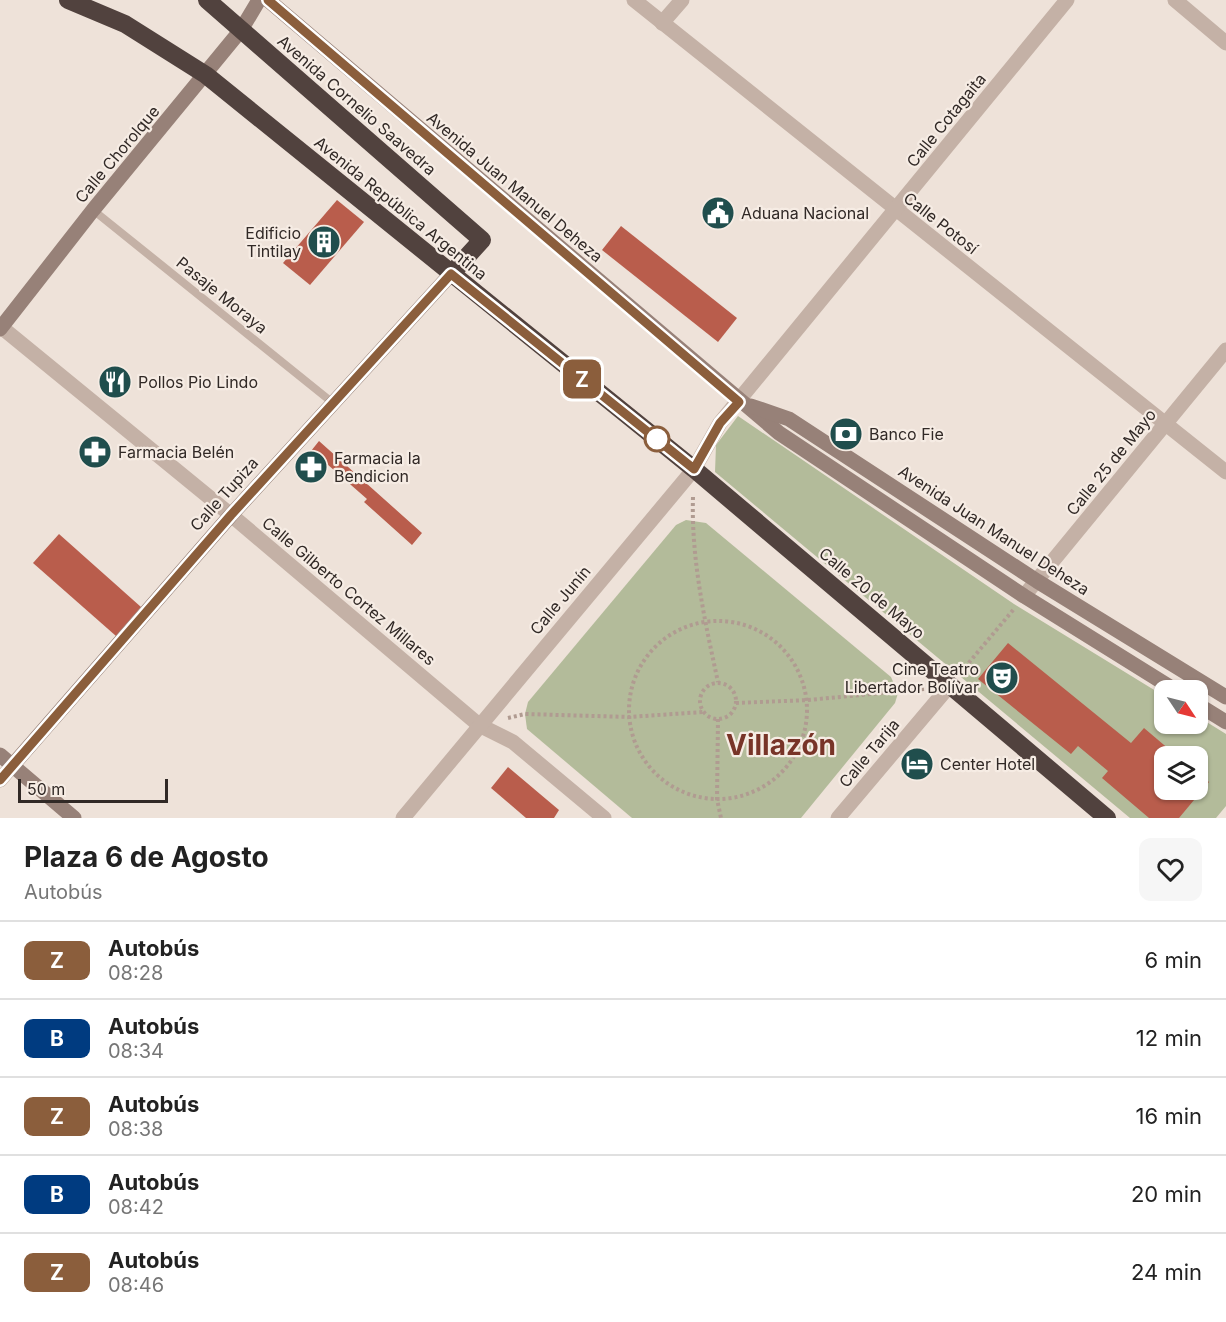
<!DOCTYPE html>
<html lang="es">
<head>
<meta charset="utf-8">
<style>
	:root { --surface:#fff; --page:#f6f6f6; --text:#222; --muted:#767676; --line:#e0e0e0 }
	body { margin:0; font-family:Inter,sans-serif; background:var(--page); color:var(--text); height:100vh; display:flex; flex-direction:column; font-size:22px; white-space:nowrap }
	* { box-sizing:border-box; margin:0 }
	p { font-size:20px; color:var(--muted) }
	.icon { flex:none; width:33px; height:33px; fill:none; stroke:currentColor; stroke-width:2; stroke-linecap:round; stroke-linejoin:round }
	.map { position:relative; height:818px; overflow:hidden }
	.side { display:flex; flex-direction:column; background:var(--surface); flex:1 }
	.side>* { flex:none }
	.badge { padding:0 12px; border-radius:9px; font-size:21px; line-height:39px }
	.needle { width:39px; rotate:125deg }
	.buttons { position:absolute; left:1154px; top:680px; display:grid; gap:12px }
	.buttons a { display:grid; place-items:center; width:54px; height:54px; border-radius:12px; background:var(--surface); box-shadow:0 2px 4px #0004; font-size:30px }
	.scale { position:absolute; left:18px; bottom:15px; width:150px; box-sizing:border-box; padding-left:6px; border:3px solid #312926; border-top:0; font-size:16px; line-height:21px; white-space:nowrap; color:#312926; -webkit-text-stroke:4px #f6ece4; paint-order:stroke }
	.map>.badge { position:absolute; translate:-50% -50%; box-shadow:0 0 0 3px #fff }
	.round { display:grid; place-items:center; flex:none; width:63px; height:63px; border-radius:12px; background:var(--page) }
	.summary { display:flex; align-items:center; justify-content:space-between; height:102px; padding:0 24px }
	h1 { font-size:28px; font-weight:700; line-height:45px }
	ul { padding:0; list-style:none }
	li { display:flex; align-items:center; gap:18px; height:78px; padding:0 24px; border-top:2px solid var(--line) }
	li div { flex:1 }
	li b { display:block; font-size:22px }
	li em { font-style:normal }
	li .badge { min-width:66px; font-weight:700; text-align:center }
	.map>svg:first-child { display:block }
</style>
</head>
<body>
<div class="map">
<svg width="1226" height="818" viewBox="0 0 1226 818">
	<rect width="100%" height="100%" fill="#eee2d9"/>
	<!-- green -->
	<g fill="#b3bb9a" fill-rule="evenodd">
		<path d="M738 416 1014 604 1164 696V723H1197V716L1226 734V806L1216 818H1130L715 472 716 445ZM1164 756H1197V789H1164Z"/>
		<path d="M686 520 706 523 891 677 898 693 895 703 801 818H632L527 729 525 714 528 702 676 525Z"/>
	</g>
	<!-- building -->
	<g fill="#b95d4c">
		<path d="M337 200 364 222 310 285 283 263Z"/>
		<path d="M621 226 737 318 718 342 602 250Z"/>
		<path d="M319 441 422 533 412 545 364 502 367 499 327 464 312 484 295 471Z"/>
		<path d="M59 534 141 607 116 636 33 563Z"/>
		<path d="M1008 643 1131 743 1144 728 1177 756H1164V789H1197V772L1209 782 1179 818H1149L1102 778 1108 771 1078 746 1071 754 978 679Z"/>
		<path d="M508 767 559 810 554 818H526L491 788Z"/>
	</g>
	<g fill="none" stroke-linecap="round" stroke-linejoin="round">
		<!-- path -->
		<g stroke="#b09b91" stroke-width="4" stroke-dasharray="3 3" stroke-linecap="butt">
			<path d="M693 497C691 559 705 622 718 682"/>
			<circle cx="718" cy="710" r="89"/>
			<path d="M961 672 1014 609"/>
			<circle cx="718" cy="701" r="18"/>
			<path d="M736 703 808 700 924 689"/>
			<path d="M508 718 525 714 629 717 703 712"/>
			<path d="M718 719 717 799 721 818"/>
		</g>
		<!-- lane -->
		<path stroke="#c4b1a6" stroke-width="8" d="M93 210 333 403"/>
		<!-- street -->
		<g stroke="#c4b1a6" stroke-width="15">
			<path d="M634 0 1226 472"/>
			<path d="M1175 0 1226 43"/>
			<path d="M662 23 682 0"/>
			<path d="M0 326 231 515 479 725 513 742 604 818"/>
			<path d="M1024 596 1226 350"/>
			<path d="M0 780 12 766"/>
			<path d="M403 818 694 469 720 423 1067 0"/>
			<path d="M838 818 951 684"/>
		</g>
		<!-- secondary -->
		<g stroke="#978178" stroke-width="15">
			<path d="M268 0 779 433 1024 596 1175 690"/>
			<path d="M0 329 93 210 241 30 259 0"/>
			<path d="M751 406 789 419 1037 581 1226 697"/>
			<path d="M1197 704 1226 722"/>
			<path d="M0 755 74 818"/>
			<path d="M12 766 231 515 451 274"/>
		</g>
		<!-- highway -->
		<g stroke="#51423e" stroke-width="18">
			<path d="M68 0 125 24 206 75 694 469 1107 818"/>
			<path d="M207 0 482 240 451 274"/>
		</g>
	</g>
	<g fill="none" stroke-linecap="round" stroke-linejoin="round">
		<!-- line casing -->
		<g stroke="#fff" stroke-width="14">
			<path id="line" d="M0 780 231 515 451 274 694 469 720 423 739 402 268 0"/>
		</g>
		<!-- line -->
		<use href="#line" stroke="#8b5e3c" stroke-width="9"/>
	</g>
	<!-- icons -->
	<defs>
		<g id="civic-disc" transform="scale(1.725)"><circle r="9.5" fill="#204e4d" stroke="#f6ece4"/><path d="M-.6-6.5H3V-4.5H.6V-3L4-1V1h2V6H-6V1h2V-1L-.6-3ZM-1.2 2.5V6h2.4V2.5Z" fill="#fff"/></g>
		<g id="building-disc" transform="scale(1.725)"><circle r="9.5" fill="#204e4d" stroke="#f6ece4"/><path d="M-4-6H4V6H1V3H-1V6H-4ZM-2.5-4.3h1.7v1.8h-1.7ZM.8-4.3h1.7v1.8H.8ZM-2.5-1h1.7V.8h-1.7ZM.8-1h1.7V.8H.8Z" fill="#fff"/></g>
		<g id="restaurant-disc" transform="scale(1.725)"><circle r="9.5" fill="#204e4d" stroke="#f6ece4"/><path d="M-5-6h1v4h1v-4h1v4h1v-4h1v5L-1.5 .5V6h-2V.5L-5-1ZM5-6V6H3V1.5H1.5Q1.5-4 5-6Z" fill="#fff"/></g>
		<g id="bank-disc" transform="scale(1.725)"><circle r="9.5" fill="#204e4d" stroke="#f6ece4"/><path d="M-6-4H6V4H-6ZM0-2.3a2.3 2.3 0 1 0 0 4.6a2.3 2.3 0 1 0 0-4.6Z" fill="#fff"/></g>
		<g id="pharmacy-disc" transform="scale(1.725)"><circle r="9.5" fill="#204e4d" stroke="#f6ece4"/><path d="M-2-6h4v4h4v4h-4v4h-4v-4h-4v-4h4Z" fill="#fff"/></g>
		<g id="theatre-disc" transform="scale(1.725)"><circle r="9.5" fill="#204e4d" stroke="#f6ece4"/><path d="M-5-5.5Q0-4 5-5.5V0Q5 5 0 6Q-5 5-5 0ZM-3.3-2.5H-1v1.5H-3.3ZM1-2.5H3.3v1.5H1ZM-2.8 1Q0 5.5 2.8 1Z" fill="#fff"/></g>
		<g id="hotel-disc" transform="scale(1.725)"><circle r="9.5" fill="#204e4d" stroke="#f6ece4"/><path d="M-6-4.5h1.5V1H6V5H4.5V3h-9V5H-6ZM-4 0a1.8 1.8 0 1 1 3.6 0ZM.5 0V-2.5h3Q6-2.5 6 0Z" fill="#fff"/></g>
	</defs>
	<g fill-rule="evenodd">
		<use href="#civic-disc" x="718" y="213"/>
		<use href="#building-disc" x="324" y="242"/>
		<use href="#restaurant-disc" x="115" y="382"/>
		<use href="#bank-disc" x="846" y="434"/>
		<use href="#pharmacy-disc" x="95" y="452"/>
		<use href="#pharmacy-disc" x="311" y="467"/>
		<use href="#theatre-disc" x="1002" y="678"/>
		<use href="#hotel-disc" x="917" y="764"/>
	</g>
	<!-- markers -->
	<circle fill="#fff" stroke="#8b5e3c" stroke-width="3" cx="657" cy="439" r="12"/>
	<g text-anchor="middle" stroke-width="4.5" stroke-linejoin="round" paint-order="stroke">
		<!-- street labels -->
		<g font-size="16" fill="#312926" stroke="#f6ece4">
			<text transform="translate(357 105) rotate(41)" y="6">Avenida Cornelio Saavedra</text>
			<text transform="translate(946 120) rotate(-51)" y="6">Calle Cotagaita</text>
			<text transform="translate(117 154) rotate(-50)" y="6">Calle Chorolque</text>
			<text transform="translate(515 187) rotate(40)" y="6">Avenida Juan Manuel Deheza</text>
			<text transform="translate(401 208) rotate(39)" y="6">Avenida República Argentina</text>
			<text transform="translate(941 223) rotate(38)" y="6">Calle Potosí</text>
			<text transform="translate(222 295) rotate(39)" y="6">Pasaje Moraya</text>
			<text transform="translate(1111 462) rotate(-51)" y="6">Calle 25 de Mayo</text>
			<text transform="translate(224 494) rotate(-48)" y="6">Calle Tupiza</text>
			<text transform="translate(994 530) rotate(33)" y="6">Avenida Juan Manuel Deheza</text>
			<text transform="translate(349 591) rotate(40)" y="6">Calle Gilberto Cortez Millares</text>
			<text transform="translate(872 593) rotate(40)" y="6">Calle 20 de Mayo</text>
			<text transform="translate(560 600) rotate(-50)" y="6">Calle Junín</text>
			<text transform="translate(869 753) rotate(-50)" y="6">Calle Tarija</text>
		</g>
		<!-- poi labels -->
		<g font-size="16" fill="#312926" stroke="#f6ece4" text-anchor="start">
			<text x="741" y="219">Aduana Nacional</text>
			<text x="301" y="239" text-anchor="end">Edificio<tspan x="301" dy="18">Tintilay</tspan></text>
			<text x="138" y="388">Pollos Pio Lindo</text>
			<text x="869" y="440">Banco Fie</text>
			<text x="118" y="458">Farmacia Belén</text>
			<text x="334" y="464">Farmacia la<tspan x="334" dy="18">Bendicion</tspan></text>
			<text x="979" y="675" text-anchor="end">Cine Teatro<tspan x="979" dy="18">Libertador Bolívar</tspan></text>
			<text x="940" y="770">Center Hotel</text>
		</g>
		<!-- town labels -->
		<g font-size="28" font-weight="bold" fill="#783428" stroke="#f6ece4">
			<text x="781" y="755">Villazón</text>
		</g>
	</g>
</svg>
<div class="buttons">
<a><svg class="needle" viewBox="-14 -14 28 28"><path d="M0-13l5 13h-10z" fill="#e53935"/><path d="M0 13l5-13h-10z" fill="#767676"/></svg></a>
<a><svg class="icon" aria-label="layers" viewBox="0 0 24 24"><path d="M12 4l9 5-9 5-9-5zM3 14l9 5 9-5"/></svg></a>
</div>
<div class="scale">50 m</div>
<b class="badge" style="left:582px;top:379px;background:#8b5e3c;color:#fff">Z</b>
</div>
<section class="side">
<div class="summary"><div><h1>Plaza 6 de Agosto</h1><p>Autobús</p></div><a class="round"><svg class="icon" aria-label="heart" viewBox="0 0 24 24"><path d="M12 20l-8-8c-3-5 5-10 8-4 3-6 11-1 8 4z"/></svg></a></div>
<ul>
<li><span class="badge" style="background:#8b5e3c;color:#fff">Z</span><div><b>Autobús</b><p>08:28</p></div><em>6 min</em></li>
<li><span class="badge" style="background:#003b80;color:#fff">B</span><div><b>Autobús</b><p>08:34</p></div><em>12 min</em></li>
<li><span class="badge" style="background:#8b5e3c;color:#fff">Z</span><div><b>Autobús</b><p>08:38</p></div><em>16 min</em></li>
<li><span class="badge" style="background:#003b80;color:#fff">B</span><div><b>Autobús</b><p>08:42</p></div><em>20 min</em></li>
<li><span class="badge" style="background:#8b5e3c;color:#fff">Z</span><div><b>Autobús</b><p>08:46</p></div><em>24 min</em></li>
</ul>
</section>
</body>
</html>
